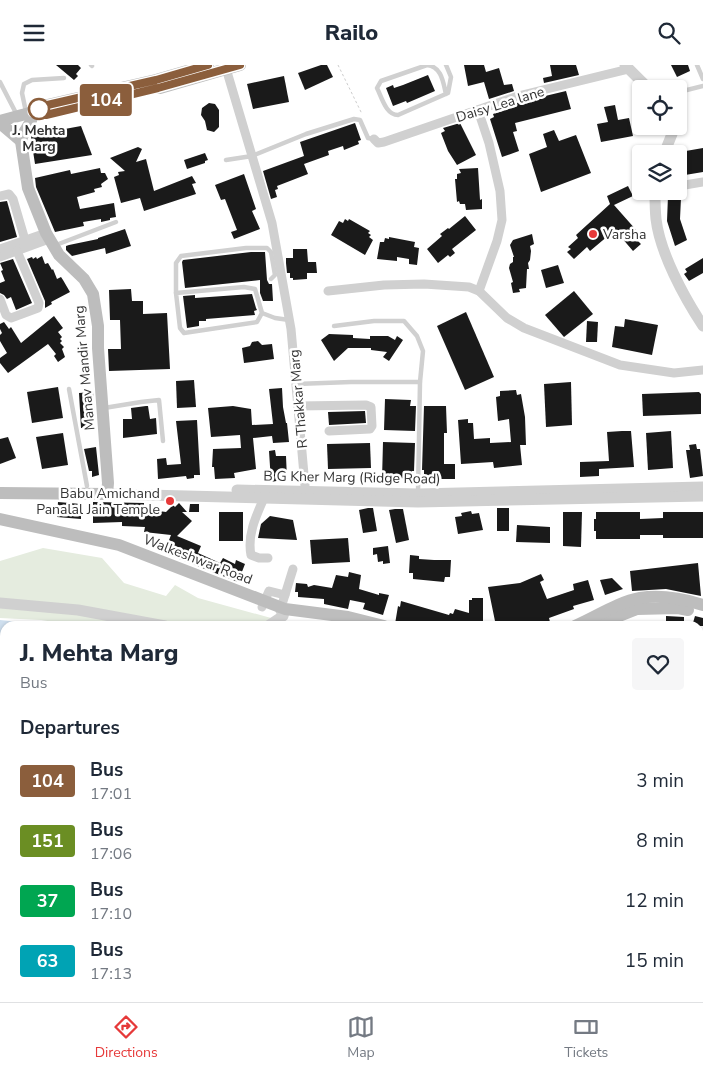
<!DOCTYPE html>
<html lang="en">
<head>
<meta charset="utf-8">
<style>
	:root { --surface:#fff; --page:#f6f6f7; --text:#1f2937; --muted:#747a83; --line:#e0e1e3; --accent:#e63939 }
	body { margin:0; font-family:"Nunito Sans",sans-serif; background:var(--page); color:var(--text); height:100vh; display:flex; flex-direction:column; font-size:19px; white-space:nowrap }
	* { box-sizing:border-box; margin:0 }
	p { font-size:16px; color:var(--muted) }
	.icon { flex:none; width:28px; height:28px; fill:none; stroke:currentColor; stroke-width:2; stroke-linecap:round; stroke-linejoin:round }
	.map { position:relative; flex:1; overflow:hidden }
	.details { position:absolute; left:0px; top:556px; width:704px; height:381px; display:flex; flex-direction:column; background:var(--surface); border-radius:15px 15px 0 0; box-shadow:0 1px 4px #0004 }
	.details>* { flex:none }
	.badge { padding:0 10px; border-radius:4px; font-size:18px; line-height:32px }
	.fabs { position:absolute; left:632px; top:15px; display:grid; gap:10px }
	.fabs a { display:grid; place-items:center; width:55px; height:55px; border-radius:5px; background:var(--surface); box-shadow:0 1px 4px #0004; font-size:25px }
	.map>.badge { position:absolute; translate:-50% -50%; box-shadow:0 0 0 2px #fff }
	h2 { padding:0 20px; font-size:19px; line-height:45px }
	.round { display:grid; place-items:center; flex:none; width:52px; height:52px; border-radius:5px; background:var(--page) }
	.head { display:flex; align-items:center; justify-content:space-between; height:85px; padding:0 20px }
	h1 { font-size:24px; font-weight:800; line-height:38px }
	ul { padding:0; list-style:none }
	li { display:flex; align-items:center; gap:15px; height:60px; padding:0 20px }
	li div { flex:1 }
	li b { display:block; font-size:19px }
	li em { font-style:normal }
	li .badge { min-width:55px; font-weight:700; text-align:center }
	header { display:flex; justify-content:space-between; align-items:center; height:65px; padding:0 20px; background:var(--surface); font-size:22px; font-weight:800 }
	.dock { display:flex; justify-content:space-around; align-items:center; height:70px; border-top:1px solid var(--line); background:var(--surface); font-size:14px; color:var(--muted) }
	.dock a { display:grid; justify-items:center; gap:2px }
	.dock .current { color:var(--accent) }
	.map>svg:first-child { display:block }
</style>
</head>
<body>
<header><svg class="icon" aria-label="menu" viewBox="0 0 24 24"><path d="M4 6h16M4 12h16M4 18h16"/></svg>Railo<svg class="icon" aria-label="search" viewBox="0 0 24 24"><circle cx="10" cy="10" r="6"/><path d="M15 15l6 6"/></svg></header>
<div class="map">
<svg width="703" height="937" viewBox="0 0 703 937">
	<rect width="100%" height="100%" fill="#fff"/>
	<!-- green -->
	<path fill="#e5ecdf" d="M43 483 102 493 124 518 166 531 175 520 198 533 300 561H80L41 555 0 553V496Z"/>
	<!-- water -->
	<path fill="#cfdfee" d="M0 555 59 561H5V932H699V691H703V937H0Z"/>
	<!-- building -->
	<g fill="#1a1a1a">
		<path d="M56 0H78L81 3 76 9 78 11 74 15Z"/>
		<path d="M321 0H327L333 12 305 25 298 8Z"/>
		<path d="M464 0H484L486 7 499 3 504 20 512 19 514 26 489 34 484 17 468 21Z"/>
		<path d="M550 0H576L579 10 544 18 543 13 552 11Z"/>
		<path d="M671 0H688L690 6 677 12Z"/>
		<path d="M428 10 435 26 407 38 406 36 393 41 386 23 393 20 394 23 403 20Z"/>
		<path d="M284 11 289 37 253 44 247 19Z"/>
		<path d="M566 26 571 44 515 58 517 66 513 67 519 86 502 92 490 54 494 52 493 49 515 42 514 39 520 37Z"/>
		<path d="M209 38 215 39 219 45V62L214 67 207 65 205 56 201 50 202 43Z"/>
		<path d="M615 40 618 55 629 53 633 71 601 77 597 59 608 57 604 42Z"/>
		<path d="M355 58 361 75 358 76 359 79 344 85 343 81 328 86 329 90 304 99 308 109 277 121 278 124 275 125 277 132 271 134 263 106 304 91 300 77Z"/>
		<path d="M460 58 476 90 457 100 448 86 441 68 445 66 443 63Z"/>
		<path d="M81 61 92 90 35 99 31 73 32 70Z"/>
		<path d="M554 65 559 76 576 70 591 108 541 127 529 89 547 82 543 69Z"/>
		<path d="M138 82 142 84 136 97 146 94 154 126 192 111 196 118 192 119 196 129 144 146 140 133 121 138 114 112 119 110 118 107 125 106 110 93Z"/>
		<path d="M703 83V107L679 111V89H681L680 87Z"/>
		<path d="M205 88 208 95 205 96V98L187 104 184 95Z"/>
		<path d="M100 103 101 108H105L108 114 101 119 102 122 94 124 95 127 77 132 80 144 114 138 116 152 110 153V155L101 157V154L83 157 84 161 55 167 36 122 35 113 70 105 71 109Z"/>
		<path d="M478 103 480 135 482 134V144L466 145 465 139H460L459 136 457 137 455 114H457V109L461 108 459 104Z"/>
		<path d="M244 109 256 144 252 146 260 164 234 174 231 167 237 165 225 134 221 135 215 120Z"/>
		<path d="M628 121 633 131 614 140 637 166 634 169 637 172 636 174 641 179 633 186 615 165 590 186 587 182 574 194 567 187 571 184 568 182 578 173 576 170 610 139 607 131Z"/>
		<path d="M668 131 681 133 680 154 687 175 675 181 667 156Z"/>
		<path d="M7 136 17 172 0 177V137Z"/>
		<path d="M465 151 476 165 452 184 455 188 450 192 448 190 438 198 427 184 442 171 440 169 448 163 449 164Z"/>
		<path d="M345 154 348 156 349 154 370 166 368 168 371 170 369 172 373 175 365 190 331 170 339 156 343 158Z"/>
		<path d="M125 164 131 181 106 189 105 183 72 191 66 185V181L69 180 98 174V173Z"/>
		<path d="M532 169 534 179 530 181 531 186 530 195 528 198 529 204H527L526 223 519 224 520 227 513 228 511 218 513 217 509 203 510 199 513 197V192H514L510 180 513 175Z"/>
		<path d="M389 172 415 177 414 182 419 183 417 200 409 199V194L397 192V196L377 194 380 177H384L385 173 389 174Z"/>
		<path d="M293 184H307L308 197H316L317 208H307V214L293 215V213H290V208H287L286 198V193H293Z"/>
		<path d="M251 187H265L267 215 269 219H272L273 236H263L260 228V215L185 223 182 197 183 195Z"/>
		<path d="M42 191 45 199 48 198 52 205 53 204 57 214 61 212 63 215 70 227 51 237 52 239 45 243V236L27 194 32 192 33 194 36 192 37 194Z"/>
		<path d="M703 193V208L689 216 684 209 687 207 685 204Z"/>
		<path d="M13 194 32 238 16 245 11 232 7 234 4 230 0 228V218L5 216 1 206 3 205 0 198Z"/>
		<path d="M558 200 564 218 546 223 541 205Z"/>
		<path d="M131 224 132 236H143V249L167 248 170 304 109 306 108 284H121L120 255H110L109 225Z"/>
		<path d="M574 226 593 249 564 272 545 250Z"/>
		<path d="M252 229 256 243 257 245 254 246 255 250 206 254V256H199V261L187 263 183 231 195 230V233Z"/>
		<path d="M466 247 494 312 465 325 437 261Z"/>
		<path d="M54 251 63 263 58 267 62 272 60 274 62 276 60 278 64 282 62 284 65 292 58 297 54 291 56 289 48 279 8 308 0 298V293L7 288 0 276V270L2 268 0 264V259L4 257 9 264 11 262 21 278Z"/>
		<path d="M625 254 658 260 652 290 612 282 615 261 624 262Z"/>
		<path d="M587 256 598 257 597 277H586Z"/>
		<path d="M329 269 353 270V273L370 274V271H388L395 275 397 271 403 275 389 296 383 292 387 287 371 285V283H348L334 296 321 275Z"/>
		<path d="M258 276 262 280 272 279 274 294 244 298 242 283 250 281 252 277Z"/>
		<path d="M194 315 196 342 177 343 176 316Z"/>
		<path d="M571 317 572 360 546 362 544 319Z"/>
		<path d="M58 322 63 353 32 358 27 327Z"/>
		<path d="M282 323 283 342 286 358H287L289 377 273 378 272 371 253 373 256 404 234 408 235 413 215 414 214 402H212L213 384 241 383 240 370 211 372 208 343 233 341 251 344 252 360 273 359 269 324Z"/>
		<path d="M516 325 517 330 521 329 525 352 526 380H520L522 400 494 403 493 397 461 399 458 355 468 354V358H473L474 374 490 373V378L511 377 509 354 498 356 496 332 500 331V326Z"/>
		<path d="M93 327 95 355H94V362L81 363 79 328Z"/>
		<path d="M699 327 701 329V349L643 351 642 329Z"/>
		<path d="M385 334 411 335 410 341H416L415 366 384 365Z"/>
		<path d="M146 341H148L150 354 156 353 157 369 123 373V354H132L131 343Z"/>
		<path d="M424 341H446L447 368H444V399H455V414H424V405H422Z"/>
		<path d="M365 346 366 358 329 360 328 347Z"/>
		<path d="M197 355 200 410H194V413L187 414 186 411 158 414 157 394 166 393 167 400 181 399 176 356Z"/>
		<path d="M622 366H631L634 402 599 404V411L580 412V397L609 396 607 367Z"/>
		<path d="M671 366 673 403 648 405 646 368Z"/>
		<path d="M63 368 68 400 42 404 36 372Z"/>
		<path d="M8 372 16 393 0 399V374Z"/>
		<path d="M383 377 415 378 414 406H412L411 413 382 414Z"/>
		<path d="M370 378 371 403 328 404 327 379Z"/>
		<path d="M696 379 697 384H700L703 411 690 413 686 385H690L689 380Z"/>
		<path d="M96 382 99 410 92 412V406H89L84 384Z"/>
		<path d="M275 385 276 391H286L287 414 271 417 269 386Z"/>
		<path d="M58 437 81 439V454L57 452Z"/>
		<path d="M93 437 144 438V444L166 447 173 440 175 442 179 438 187 447H182L192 456 177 471 201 481 198 488 220 498 223 493 235 499 236 495 245 499 238 517 164 488 171 470 144 467 145 462 122 461V457L93 458Z"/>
		<path d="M190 439H199V447H189Z"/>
		<path d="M368 443H373L377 466 363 468 359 445Z"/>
		<rect x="497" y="443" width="12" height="23"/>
		<path d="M395 444H403L409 475 396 478 389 445Z"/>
		<path d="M471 446 472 449 479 448 483 465 458 469 455 452 462 451 461 448Z"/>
		<rect x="219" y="447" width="24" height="29"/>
		<path d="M563 447H582L581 482 563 481Z"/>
		<path d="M596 447H640V454L663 453V447H703V473H663V470H640V474H596V466H594V454H596Z"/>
		<path d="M270 451 293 455 297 475 258 473 261 459Z"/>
		<path d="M517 460 550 462V478L516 477Z"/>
		<path d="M348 473 350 497 312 499 310 475Z"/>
		<path d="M388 481 390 498 383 499V496L378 497 377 489 373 490V483Z"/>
		<path d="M410 490 419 491V494L434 495H451L450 512H445L444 517 413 514V508H409Z"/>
		<path d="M698 498 701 531 666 524 632 526 630 506Z"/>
		<path d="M349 507 361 510 359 524 379 530V528L389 530 383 550 363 544 365 538 350 535 348 544 324 539V534L298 532V527H295L296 518 307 519 308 522 314 520 332 523 336 510 348 512Z"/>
		<path d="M541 509 544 515 540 517 547 534 574 525 573 519 588 515 594 535 573 541 574 544 549 553 550 557 544 560V561H496L488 522 520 518Z"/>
		<path d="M612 513 623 524 605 530 600 515Z"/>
		<path d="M472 533H483V561H475V558H463L462 561H404L395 559 398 541 400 542 401 536 449 550 450 548 453 549 455 544 469 548V535H472Z"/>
		<path d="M666 551 684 552V561H666Z"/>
		<path d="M695 551 703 553V561H692Z"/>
	</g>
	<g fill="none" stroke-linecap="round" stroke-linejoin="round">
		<!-- path -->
		<path stroke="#cdcdcd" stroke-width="1" stroke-dasharray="2.5 2.5" stroke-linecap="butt" d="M338 0 362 49"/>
		<!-- service -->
		<g stroke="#d0d0d0" stroke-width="4.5">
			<path d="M91 0 92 1"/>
			<path d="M697 0 703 14"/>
			<path d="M0 17 17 50"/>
			<path d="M679 27 703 21"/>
			<path d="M446 29C443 17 442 2 427 0L381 16 377 23C382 33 386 50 398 50L448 28 451 12 446 0"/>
			<path d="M26 47 22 28 24 19 32 15 64 13"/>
			<path d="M226 95 252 91 306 69 354 54 360 55 368 73 374 74"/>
			<path d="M56 180 116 157"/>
			<path d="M176 228V198L181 191 246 183H267L271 187 275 210 271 214"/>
			<path d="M262 248 257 257 184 268 180 263 176 228 244 222 255 224 262 248 275 253 289 255"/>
			<path d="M334 261 374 256H404L417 271 423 286 420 317 418 428"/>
			<path d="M296 319 351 317H420"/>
			<path d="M69 324 87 421"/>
			<path d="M104 343 141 337 159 335 163 376"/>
		</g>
		<!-- minor -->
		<g stroke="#d0d0d0" stroke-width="9">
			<path d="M225 0 272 158 291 264 306 432"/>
			<path d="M478 45 489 78 500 126 502 155 497 176 479 226"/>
			<path d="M374 74 378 78 384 77 518 31 629 4"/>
			<path d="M679 121 703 117"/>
			<path d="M0 131 9 129 13 134 25 175"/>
			<path d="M0 184 46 168"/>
			<path d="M0 192 49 174"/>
			<path d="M328 226 384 220 424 219 469 222 479 226 507 253 524 263 620 300 674 308 703 305"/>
			<path d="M0 234 6 250 11 253 38 243 39 238 17 186"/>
			<path d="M298 341 366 340 371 342 372 361 370 364 329 366"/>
			<path d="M264 433C256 451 247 470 251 490L259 493H268"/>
			<path d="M262 542 269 526 285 530"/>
			<path d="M280 546 293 504"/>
		</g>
		<!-- tertiary -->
		<g stroke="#d0d0d0" stroke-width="11">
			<path d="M625 0 649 24"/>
			<path d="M664 89 672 69V61"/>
			<path d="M655 126C655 135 655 145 656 154 660 188 684 232 703 261"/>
			<path d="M237 425 418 429 703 422"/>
			<path d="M107 429 418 437 703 431"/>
			<path d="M0 538 78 545 165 561"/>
			<path d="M268 561 283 551 285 544"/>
		</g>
		<!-- secondary -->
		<g stroke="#bdbdbd" stroke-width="12">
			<path d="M160 23 240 0"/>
			<path d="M0 56 33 47 43 41 156 15 208 0"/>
			<path d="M0 58 21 76"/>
			<path d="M0 428 107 429 108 418 98 283V261L93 229 84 214 59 190 46 168 28 123 21 76C23 64 33 59 33 47"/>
			<path d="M0 454 119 480 285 544 348 552 384 561"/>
			<path d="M599 559 637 544 678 543 688 545"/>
			<path d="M575 561C596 552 618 537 640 533 660 530 684 534 703 540"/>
		</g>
	</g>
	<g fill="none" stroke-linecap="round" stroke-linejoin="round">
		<!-- line casing -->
		<g stroke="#fff" stroke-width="11">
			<path id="line" d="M208 0 156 15 43 41 33 47 46 50 158 23 240 0"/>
		</g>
		<!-- line -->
		<use href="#line" stroke="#8b5e3c" stroke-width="8"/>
	</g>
	<!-- markers -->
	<circle fill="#fff" stroke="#8b5e3c" stroke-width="2.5" cx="39" cy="44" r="10"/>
	<g fill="#e63939" stroke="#fff" stroke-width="2">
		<circle cx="593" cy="169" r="5"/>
		<circle cx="170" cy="436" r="5"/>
	</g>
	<g text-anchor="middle" stroke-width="5" stroke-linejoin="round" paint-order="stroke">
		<!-- street labels -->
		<g font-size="14" fill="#333" stroke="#fff">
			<text transform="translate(500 39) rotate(-17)" y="5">Daisy Lea lane</text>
			<text transform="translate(84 303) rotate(-95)" y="5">Manav Mandir Marg</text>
			<text transform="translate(298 334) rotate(-95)" y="5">R Thakkar Marg</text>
			<text transform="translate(352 412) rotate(1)" y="5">B G Kher Marg (Ridge Road)</text>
			<text transform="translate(198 494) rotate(21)" y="5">Walkeshwar Road</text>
		</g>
		<!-- stop labels -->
		<g font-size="14" font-weight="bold" fill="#333" stroke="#fff">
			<text x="39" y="70">J. Mehta<tspan x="39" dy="16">Marg</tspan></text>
		</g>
		<!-- poi labels -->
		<g font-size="14" fill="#333" stroke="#fff" text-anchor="start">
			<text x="603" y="174">Varsha</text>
			<text x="160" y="433" text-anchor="end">Babu Amichand<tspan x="160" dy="16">Panalal Jain Temple</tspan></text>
		</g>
	</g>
</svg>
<div class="fabs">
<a><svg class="icon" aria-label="locate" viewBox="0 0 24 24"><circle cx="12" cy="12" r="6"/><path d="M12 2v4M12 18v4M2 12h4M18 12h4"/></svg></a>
<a><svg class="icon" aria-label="layers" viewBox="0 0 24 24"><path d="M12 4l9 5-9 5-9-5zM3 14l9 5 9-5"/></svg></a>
</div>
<b class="badge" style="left:106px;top:35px;background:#8b5e3c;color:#fff">104</b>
<section class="details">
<div class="head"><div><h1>J. Mehta Marg</h1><p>Bus</p></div><a class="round"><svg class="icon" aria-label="heart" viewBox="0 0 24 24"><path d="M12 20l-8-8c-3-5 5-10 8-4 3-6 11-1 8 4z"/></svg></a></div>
<h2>Departures</h2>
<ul>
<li><span class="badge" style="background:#8b5e3c;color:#fff">104</span><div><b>Bus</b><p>17:01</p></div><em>3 min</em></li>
<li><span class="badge" style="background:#6b8e23;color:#fff">151</span><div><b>Bus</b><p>17:06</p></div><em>8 min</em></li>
<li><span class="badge" style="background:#00a651;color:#fff">37</span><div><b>Bus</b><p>17:10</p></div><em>12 min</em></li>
<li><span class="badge" style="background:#00a3b4;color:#fff">63</span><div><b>Bus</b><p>17:13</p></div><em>15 min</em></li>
</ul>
</section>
</div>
<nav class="dock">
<a class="current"><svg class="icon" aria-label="directions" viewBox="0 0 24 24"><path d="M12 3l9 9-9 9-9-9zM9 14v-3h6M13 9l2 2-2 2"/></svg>Directions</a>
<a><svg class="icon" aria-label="map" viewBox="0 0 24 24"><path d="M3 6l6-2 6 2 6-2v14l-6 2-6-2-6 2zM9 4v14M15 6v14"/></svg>Map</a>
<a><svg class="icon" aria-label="tickets" viewBox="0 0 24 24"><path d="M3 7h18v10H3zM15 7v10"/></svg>Tickets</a>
</nav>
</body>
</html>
